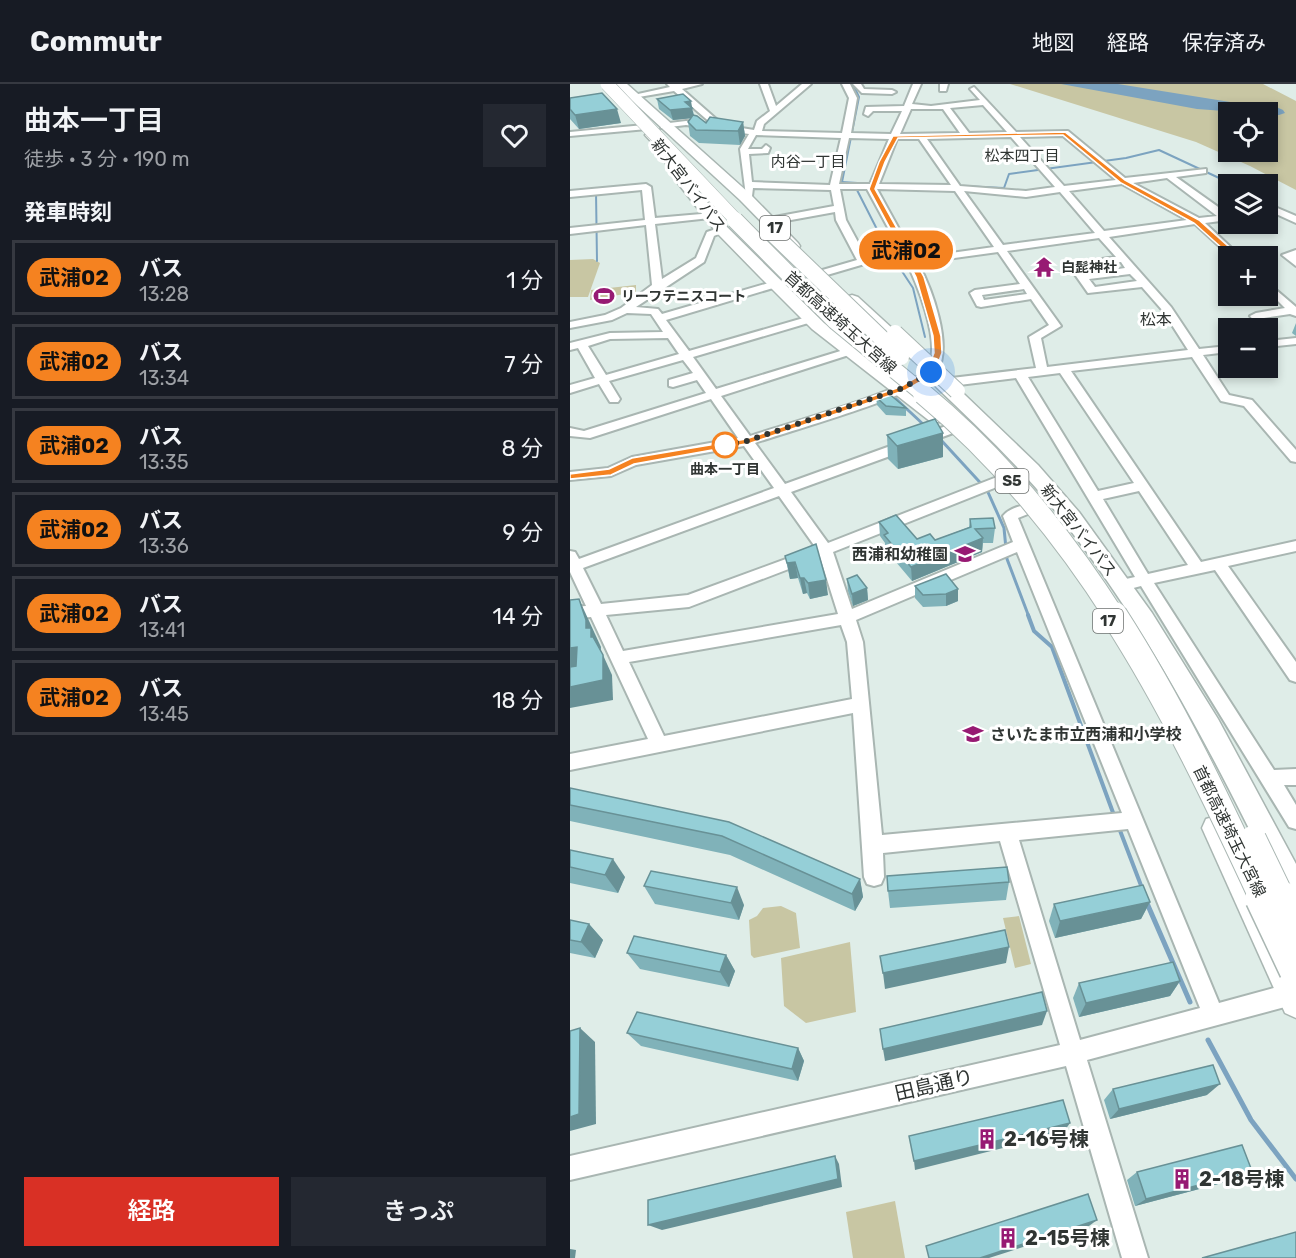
<!DOCTYPE html>
<html lang="ja">
<head>
<meta charset="utf-8">
<style>
	:root { --surface:#171b24; --page:#242831; --text:#f1f3f6; --muted:#9ea1a6; --line:#363941; --accent:#d93025 }
	body { margin:0; font-family:Rubik,"Noto Sans JP",sans-serif; background:var(--page); color:var(--text); height:100vh; display:flex; flex-direction:column; font-size:22px; white-space:nowrap }
	* { box-sizing:border-box; margin:0 }
	p { font-size:20px; color:var(--muted) }
	.icon { flex:none; width:33px; height:33px; fill:none; stroke:currentColor; stroke-width:2; stroke-linecap:round; stroke-linejoin:round }
	.map { position:relative; flex:1; overflow:hidden }
	.drawer { display:flex; flex-direction:column; background:var(--surface); width:570px }
	.drawer>* { flex:none }
	.badge { padding:0 12px; border-radius:20px; font-size:21px; line-height:39px }
	.tools { position:absolute; left:648px; top:18px; display:grid; gap:12px }
	.tools a { display:grid; place-items:center; width:60px; height:60px; border-radius:0px; background:var(--surface); box-shadow:0 3px 9px #0003; font-size:30px }
	.you { position:absolute; width:30px; height:30px; margin:-15px; border:4px solid #fff; border-radius:50%; background:#1a73e8; box-shadow:0 0 0 9px #1a73e833 }
	.map>.badge { position:absolute; translate:-50% -50%; box-shadow:0 0 0 3px #fff }
	h2 { padding:0 24px; font-size:22px; line-height:54px }
	.round { display:grid; place-items:center; flex:none; width:63px; height:63px; border-radius:0px; background:var(--page) }
	.headline { display:flex; align-items:center; justify-content:space-between; height:102px; padding:0 24px }
	h1 { font-size:28px; font-weight:600; line-height:45px }
	.action { display:flex; gap:12px; margin-top:auto; padding:12px 24px }
	.action a { flex:1; height:69px; border-radius:0px; background:var(--accent); color:#fff; font-size:24px; font-weight:600; line-height:69px; text-align:center }
	.action a+a { background:var(--page); color:var(--text) }
	ul { padding:0; list-style:none }
	li { display:flex; align-items:center; gap:18px; height:75px; margin:0 12px 9px; padding:0 12px; border:3px solid var(--line); border-radius:0px }
	li div { flex:1 }
	li b { display:block; font-size:22px }
	li em { font-style:normal }
	li .badge { min-width:66px; font-weight:700; text-align:center }
	header { display:flex; align-items:center; gap:36px; box-sizing:border-box; height:84px; padding:0 30px; background:var(--surface); border-bottom:2px solid var(--line) }
	header strong { font-size:28px }
	nav { display:flex; gap:33px; margin-inline-start:auto; font-size:21px }
	main { display:flex; flex:1; min-height:0 }
	.map>svg:first-child { display:block }
</style>
</head>
<body>
<header>
<strong>Commutr</strong>
<nav><a>地図</a><a>経路</a><a>保存済み</a></nav>
</header>
<main>
<section class="drawer">
<div class="headline"><div><h1>曲本一丁目</h1><p>徒歩 · 3 分 · 190 m</p></div><a class="round"><svg class="icon" aria-label="heart" viewBox="0 0 24 24"><path d="M12 20l-8-8c-3-5 5-10 8-4 3-6 11-1 8 4z"/></svg></a></div>
<h2>発車時刻</h2>
<ul>
<li><span class="badge" style="background:#f58220;color:#111">武浦02</span><div><b>バス</b><p>13:28</p></div><em>1 分</em></li>
<li><span class="badge" style="background:#f58220;color:#111">武浦02</span><div><b>バス</b><p>13:34</p></div><em>7 分</em></li>
<li><span class="badge" style="background:#f58220;color:#111">武浦02</span><div><b>バス</b><p>13:35</p></div><em>8 分</em></li>
<li><span class="badge" style="background:#f58220;color:#111">武浦02</span><div><b>バス</b><p>13:36</p></div><em>9 分</em></li>
<li><span class="badge" style="background:#f58220;color:#111">武浦02</span><div><b>バス</b><p>13:41</p></div><em>14 分</em></li>
<li><span class="badge" style="background:#f58220;color:#111">武浦02</span><div><b>バス</b><p>13:45</p></div><em>18 分</em></li>
</ul>
<div class="action"><a>経路</a><a>きっぷ</a></div>
</section>
<div class="map">
<svg width="726" height="1174" viewBox="0 0 726 1174">
	<rect width="100%" height="100%" fill="#dfede8"/>
	<!-- green -->
	<g fill="#c8c6a3" fill-rule="evenodd">
		<path d="M440 0H693L726 17V106L680 82 626 58ZM658 28H698V68H658Z"/>
		<path d="M23 175 30 179 18 213H0V176Z"/>
		<path d="M66 201V208L20 216 21 206Z"/>
		<path d="M211 822 226 829 230 864 184 874 181 871 179 836 187 832 193 824Z"/>
		<path d="M449 832 461 880 445 884 433 834Z"/>
		<path d="M280 858 286 928 236 939 214 922 211 874Z"/>
		<path d="M325 1117 335 1174H283L276 1128Z"/>
	</g>
	<!-- water -->
	<path fill="#7ca3c0" d="M491 0H548L685 22H704L713 26 715 29 709 31 627 25Z"/>
	<g fill="none" stroke-linecap="round" stroke-linejoin="round">
		<!-- stream-far3 -->
		<g stroke="#7ca3c0" stroke-width="2">
			<path d="M272 98 303 100"/>
			<path d="M272 98 289 13 283 0"/>
			<path d="M391 102 434 104 439 90 556 74 589 66 662 100"/>
			<path d="M287 106 316 163 343 204 355 253"/>
			<path d="M26 108 27 177"/>
			<path d="M698 121 707 125"/>
			<path d="M24 253 40 249 90 248 93 247 91 244"/>
		</g>
		<!-- stream-far2 -->
		<g stroke="#7ca3c0" stroke-width="3">
			<path d="M325 314 354 341"/>
			<path d="M371 356 417 406 434 444 437 475 459 533"/>
		</g>
		<!-- stream-far1 -->
		<g stroke="#7ca3c0" stroke-width="4">
			<path d="M458 531 464 547 482 563 545 734"/>
			<path d="M549 744 572 804"/>
		</g>
		<!-- stream -->
		<g stroke="#7ca3c0" stroke-width="5">
			<path d="M576 817 620 918"/>
			<path d="M638 956 681 1036 726 1095"/>
		</g>
		<!-- minor casing -->
		<g stroke="#a9b6b2" stroke-width="4">
			<g id="minor">
				<path d="M97 0H132L112 5 153 41 184 46 187 37 200 27 190 0H198L206 22 232 0H241L194 40 192 47 272 49 279 14 272 0H280L287 14 281 49 321 50 332 27H303L298 32 294 30 296 23 334 22 343 0H351L342 20 361 22 410 16 400 5 404 3 446 48 498 47 555 94 636 85V89L606 93 658 130V136L635 139 670 172H660L625 140 539 153 601 223 629 265 658 262V268L633 271 659 311 682 316 726 366V378L721 377 674 322 651 317 622 273 501 287 631 478 726 457V467L658 482 726 578V598L720 596 645 486 584 499 704 686 726 685V701H714L726 721V745L719 743 571 502 552 507 547 505 544 501 547 497 565 493 446 294 373 303 367 299 373 295 466 284 459 253 479 241 461 215 411 223 407 222 400 209 405 206 450 200 428 168 348 179C362 205 383 261 367 288 354 310 216 348 185 359L215 400 376 342H386L387 345 386 348 221 408 258 459 427 393H437L439 396 437 399 263 468 282 525 443 458 433 432C438 425 454 419 463 422L465 425 463 428 448 434 649 919 726 898V920L517 976 578 1174H552L496 982 0 1096V1072L490 961 430 757 313 769 314 793 311 800 304 802 297 800 294 793 283 629 0 686V670L78 655 21 533 0 535V523L16 522 0 488V467L5 468 9 475 204 404 174 362 66 381 41 392 0 396V388L38 384 62 373 168 354 141 315 20 354 0 352V344L14 347 136 309 127 296 103 303 99 302V296L123 289 113 276 39 297 50 315 48 318H40L29 300 0 309V301L25 294 8 264 0 266V259L40 249 93 248 81 230 57 229 42 236 0 244V238L35 231 51 224 82 201 76 141 0 150V144L75 136 72 106 0 113V107L76 100 81 103 85 134 143 129 145 131 140 134 85 140 92 195 126 174 137 148 152 143 157 146 144 152 134 178 66 223 88 225 92 230 202 198H210V202L96 236 119 267 237 233H245V237L123 273 146 305 277 265H285V269L151 312 180 352C212 341 339 306 356 286 375 263 344 192 332 169L257 191H249V187L287 176 266 136 265 128 199 140 194 137 199 134 264 122 261 106 183 104 182 112H176L170 65 179 50 116 41 91 44V40L116 37 142 40 104 7 63 14 59 12 100 3ZM413 21 437 48 399 49 380 24ZM341 25H373L390 49 330 50ZM186 51 271 54 260 101 182 98 179 70 198 69 200 64 196 61 192 65H178ZM493 52 546 96 494 102 450 53ZM441 53 485 103 456 107 390 102 357 55ZM279 54 319 55 300 100H269ZM327 55H349L381 101 309 100ZM597 94 647 132 629 134 563 99ZM552 100 617 136 534 147 499 107ZM270 105H297L329 164 296 173 276 136ZM307 105 385 107 424 163 345 174ZM394 107 456 113 490 108 525 149 433 161ZM529 154 546 173 504 179 499 182 518 209 572 203 593 227 618 266 477 283 471 254 491 242 437 167ZM551 178 555 184 515 190 511 184ZM560 190 567 197 525 203 519 195ZM454 205 457 210 414 216 412 211ZM98 254 109 270 36 291 18 262 40 255ZM490 289 564 399 528 407 458 293ZM569 407 618 481 578 490 533 415ZM209 412 246 464 118 511 31 520 13 484ZM447 468 552 729 312 751 293 558 286 536ZM250 473 268 530 53 567 36 531 119 523ZM271 541 277 558 282 615 94 652 59 578ZM558 745 630 924 510 956 449 756Z"/>
				<path d="M283 0H291L294 5 322 6 326 8 322 10 292 9Z"/>
				<path d="M370 0H378L376 7H370Z"/>
				<path d="M74 41H77V45L0 52V48Z"/>
				<path d="M705 123 726 132V139L704 129 698 130V124Z"/>
				<path d="M726 166V182L712 171Z"/>
				<path d="M698 199 726 223V232L720 230 694 234 702 244 698 247V244H690L680 232 686 229 715 224 698 207Z"/>
				<path d="M726 254V260L698 263V257Z"/>
			</g>
		</g>
		<!-- highway casing -->
		<g stroke="#a9b6b2" stroke-width="3">
			<g id="highway">
				<path d="M44 0H57L180 110 228 159 230 162 228 165H218L170 116Z"/>
				<path d="M81 47 85 48 98 61 114 89 157 143 254 239 375 330 377 334 375 338H361L242 245 189 192 147 149 103 93 89 66 75 51Z"/>
				<path d="M282 211 288 213 346 266 348 270 346 274H334L276 219 274 216 276 213Z"/>
				<path d="M366 288 372 289 468 381 509 428 582 529 648 635 726 780V823L716 819C651 687 585 554 494 438 454 386 407 342 360 297L357 293 360 289Z"/>
				<path d="M646 732 656 735 726 884V934L715 929 632 744 636 735Z"/>
			</g>
		</g>
		<!-- minor -->
		<use href="#minor" fill="#fff" fill-rule="evenodd"/>
		<!-- highway -->
		<use href="#highway" fill="#fff" fill-rule="evenodd"/>
		<!-- highway-bridge-far4 casing -->
		<g stroke="#a9b6b2" stroke-width="14" stroke-linecap="butt">
			<path id="highway-bridge-far4" d="M37 0 167 137"/>
		</g>
		<!-- highway-bridge-far3 casing -->
		<g stroke="#a9b6b2" stroke-width="18" stroke-linecap="butt">
			<g id="highway-bridge-far3">
				<path d="M165 136 265 237 355 311"/>
				<path d="M199 146 331 273"/>
				<path d="M325 249 387 307"/>
			</g>
		</g>
		<!-- highway-bridge-far2 casing -->
		<g stroke="#a9b6b2" stroke-width="22" stroke-linecap="butt">
			<path id="highway-bridge-far2" d="M353 310C429 373 492 450 545 533"/>
		</g>
		<!-- highway-bridge-far1 casing -->
		<g stroke="#a9b6b2" stroke-width="28" stroke-linecap="butt">
			<g id="highway-bridge-far1">
				<path d="M544 531C602 621 648 718 693 815"/>
				<path d="M683 755 712 815"/>
			</g>
		</g>
		<!-- highway-bridge casing -->
		<g stroke="#a9b6b2" stroke-width="36" stroke-linecap="butt">
			<g id="highway-bridge">
				<path d="M692 814 726 886"/>
				<path d="M712 814 726 843"/>
			</g>
		</g>
		<!-- highway-bridge-far4 -->
		<use href="#highway-bridge-far4" stroke="#fff" stroke-width="13"/>
		<!-- highway-bridge-far3 -->
		<use href="#highway-bridge-far3" stroke="#fff" stroke-width="16"/>
		<!-- highway-bridge-far2 -->
		<use href="#highway-bridge-far2" stroke="#fff" stroke-width="20"/>
		<!-- highway-bridge-far1 -->
		<use href="#highway-bridge-far1" stroke="#fff" stroke-width="26"/>
		<!-- highway-bridge -->
		<use href="#highway-bridge" stroke="#fff" stroke-width="33"/>
	</g>
	<!-- wall -->
	<g fill="#80b2b9">
		<path d="M0 14 51 39 9 45 0 35Z"/>
		<path d="M87 15 123 27 124 31 136 39 173 38 175 52 170 61 129 59 120 52 118 38 121 34 103 36 89 25Z"/>
		<path d="M726 239V252L722 249Z"/>
		<path d="M306 313 336 324V332L316 331 307 321Z"/>
		<path d="M317 351 373 373 328 385 318 375Z"/>
		<path d="M400 435 425 444 423 459H413L412 468 342 497 315 465V459L310 452 309 438 347 455 365 456 399 443Z"/>
		<path d="M215 472 258 511 240 515 237 509 233 510 228 494 220 495Z"/>
		<path d="M376 490 388 517 376 522 353 523 345 514V502Z"/>
		<path d="M277 495 297 504 298 516 283 522 278 507Z"/>
		<path d="M0 704 290 795 293 813 285 827 160 771 0 737Z"/>
		<path d="M0 766 55 793 48 809 0 799Z"/>
		<path d="M439 798 436 816 320 824 318 807Z"/>
		<path d="M74 802 174 821 169 836 85 820Z"/>
		<path d="M580 818 571 835 485 854 479 837 484 820Z"/>
		<path d="M0 836 19 840 33 856 25 874 0 869Z"/>
		<path d="M57 869 156 871 165 887 159 903 70 885Z"/>
		<path d="M610 897 600 912 509 933 503 914 509 899Z"/>
		<path d="M57 949 228 964 234 977 228 997 71 962Z"/>
		<path d="M543 1005 637 1011 540 1035 534 1016Z"/>
		<path d="M682 1087 667 1095 565 1122 557 1096 567 1088Z"/>
	</g>
	<!-- shaded-wall -->
	<g fill="#689196">
		<path d="M121 17 124 34 103 36 100 26 115 18Z"/>
		<path d="M47 25 51 39 9 45 5 31Z"/>
		<path d="M173 38 175 52 170 61 168 47Z"/>
		<path d="M373 349V373L328 385 327 362Z"/>
		<path d="M413 454 412 468 342 497 341 483Z"/>
		<path d="M225 478 228 494 220 495 217 479Z"/>
		<path d="M230 494H234L237 509 233 510Z"/>
		<path d="M256 496 258 511 240 515 238 499Z"/>
		<path d="M297 504 298 516 283 522 282 510Z"/>
		<path d="M388 505V517L376 522V510Z"/>
		<path d="M9 515 31 563 30 573 16 544Z"/>
		<path d="M7 563 17 582 0 586V564Z"/>
		<path d="M33 571 42 591 43 616 0 624V603Z"/>
		<path d="M43 775 55 793 48 809 35 791Z"/>
		<path d="M290 795 293 813 285 827 282 810Z"/>
		<path d="M167 803 174 821 169 836 161 819Z"/>
		<path d="M580 818 571 835 485 854 490 837Z"/>
		<path d="M19 840 33 856 25 874 11 858Z"/>
		<path d="M439 863 436 879 315 905 313 889Z"/>
		<path d="M156 871 165 887 159 903 150 888Z"/>
		<path d="M610 897 600 912 509 933 516 919Z"/>
		<path d="M477 927 472 941 315 977 313 965Z"/>
		<path d="M10 944 25 958 26 1040 0 1047V1033Z"/>
		<path d="M228 964 234 977 228 997 222 985Z"/>
		<path d="M650 1000 637 1011 540 1035 549 1025Z"/>
		<path d="M500 1039 493 1049 345 1086 344 1077Z"/>
		<path d="M265 1072 269 1080 272 1103 92 1146 78 1141Z"/>
		<path d="M682 1087 667 1095 565 1122 576 1115Z"/>
		<path d="M527 1136 519 1142 419 1174H410Z"/>
		<path d="M0 1165 6 1166 5 1174H0Z"/>
	</g>
	<!-- building -->
	<g fill="#95cfd7" stroke="#689196" stroke-width="1.5">
		<path d="M32 9 47 25 5 31 0 25V14Z"/>
		<path d="M113 10 121 17 115 18 122 24 100 26 87 15Z"/>
		<path d="M123 31 127 32 136 39 140 33 173 38 168 47 126 46 118 38Z"/>
		<path d="M318 309 336 324 316 322 306 313Z"/>
		<path d="M365 335 373 349 327 362 317 351Z"/>
		<path d="M326 431 347 455 360 450 365 456 401 443 400 435 423 434 425 444 405 445 413 454 341 483 314 451 318 449 309 438Z"/>
		<path d="M246 460 256 496 238 499 234 494H230L225 478 217 479 215 472Z"/>
		<path d="M376 490 388 505 376 510 353 511 345 502Z"/>
		<path d="M287 491 297 504 282 510 277 495Z"/>
		<path d="M9 515 16 536V544H21V553H23L33 571V596L0 603V583L6 582 7 563 0 564V516Z"/>
		<path d="M0 704 159 738 290 795 282 810 152 752 0 721Z"/>
		<path d="M0 766 43 775 35 791 0 783Z"/>
		<path d="M437 783 439 798 318 807 317 792Z"/>
		<path d="M81 787 167 803 161 819 74 802Z"/>
		<path d="M573 801 580 818 490 837 484 820Z"/>
		<path d="M0 836 19 840 11 858 0 856Z"/>
		<path d="M435 846 439 863 313 889 310 872Z"/>
		<path d="M64 852 156 871 150 888 57 869Z"/>
		<path d="M603 878 610 897 516 919 509 899Z"/>
		<path d="M472 908 477 927 313 965 310 945Z"/>
		<path d="M67 928 228 964 222 985 57 949Z"/>
		<path d="M10 944 9 1030 0 1033V947Z"/>
		<path d="M643 981 650 1000 549 1025 543 1005Z"/>
		<path d="M493 1016 500 1039 344 1077 339 1052Z"/>
		<path d="M672 1061 682 1087 576 1115 567 1088Z"/>
		<path d="M265 1072 268 1095 78 1141V1116Z"/>
		<path d="M518 1110 527 1136 410 1174H359L356 1162Z"/>
		<path d="M726 1148V1174H632Z"/>
	</g>
	<!-- line -->
	<path fill="#f58220" stroke="#fff" stroke-width="1.5" d="M495 48 555 96 629 136 668 171V174H663L624 139 551 99 493 51 328 54 315 78 305 105 354 193 371 252 372 269 364 290 336 306 181 359 64 380 41 391 0 395V390L39 385 62 374 176 355 330 303 357 287 364 269 363 252 346 193 299 105 309 78 323 52Z"/>
	<g fill="none" stroke-linecap="round" stroke-linejoin="round">
		<!-- walk -->
		<path stroke="#303533" stroke-width="6" stroke-dasharray="0 10.8" d="M155 361 150 362 177 357 333 304 361 288"/>
	</g>
	<!-- icons -->
	<defs>
		<g id="temple-bare" transform="scale(1.62)"><path d="M0-6L5-2H3V0L6.5 2.5H4V6H1.5V3h-3V6H-4V2.5H-6.5L-3 0V-2H-5Z" fill="#971a73" stroke="#fff" stroke-width="2.5" paint-order="stroke"/></g>
		<g id="stadium-bare" transform="scale(1.62)"><path d="M0-5a6.5 5 0 1 0 0 10a6.5 5 0 1 0 0-10ZM-3.5-1.8h7v3.6h-7Z" fill="#971a73" stroke="#fff" stroke-width="2.5" paint-order="stroke"/></g>
		<g id="school-bare" transform="scale(1.62)"><path d="M0-5L7-2L0 1L-7-2ZM-4 1L0 2.5L4 1V4Q0 6-4 4Z" fill="#971a73" stroke="#fff" stroke-width="2.5" paint-order="stroke"/></g>
		<g id="building-bare" transform="scale(1.62)"><path d="M-4-6H4V6H1V3H-1V6H-4ZM-2.5-4.3h1.7v1.8h-1.7ZM.8-4.3h1.7v1.8H.8ZM-2.5-1h1.7V.8h-1.7ZM.8-1h1.7V.8H.8Z" fill="#971a73" stroke="#fff" stroke-width="2.5" paint-order="stroke"/></g>
	</defs>
	<g fill-rule="evenodd">
		<use href="#temple-bare" x="474" y="183"/>
		<use href="#stadium-bare" x="34" y="212"/>
		<use href="#school-bare" x="395" y="470"/>
		<use href="#school-bare" x="403" y="650"/>
		<use href="#building-bare" x="417" y="1055"/>
		<use href="#building-bare" x="612" y="1095"/>
		<use href="#building-bare" x="438" y="1154"/>
	</g>
	<!-- markers -->
	<circle fill="#fff" stroke="#f58220" stroke-width="3" cx="155" cy="361" r="12"/>
	<g text-anchor="middle" stroke-width="6" stroke-linejoin="round" paint-order="stroke">
		<!-- far-poi labels -->
		<g font-size="14" font-weight="bold" fill="#303533" stroke="#fff" text-anchor="start">
			<text x="491" y="188">白髭神社</text>
			<text x="51" y="217">リーフテニスコート</text>
		</g>
		<!-- far-stop labels -->
		<g font-size="14" font-weight="bold" fill="#303533" stroke="#fff">
			<text x="155" y="390">曲本一丁目</text>
		</g>
		<!-- far-neighbourhood labels -->
		<g font-size="15" fill="#303533" stroke="#fff">
			<text x="452" y="77">松本四丁目</text>
			<text x="238" y="83">内谷一丁目</text>
		</g>
		<!-- shield labels -->
		<g fill="#fff" stroke="#6e7270" stroke-width="1.5">
			<rect x="190" y="132" width="30" height="24" rx="4.5"/>
			<rect x="425.5" y="385" width="33" height="24" rx="4.5"/>
			<rect x="523" y="525" width="30" height="24" rx="4.5"/>
		</g>
		<g font-size="15" font-weight="bold" fill="#303533">
			<text x="205" y="149">17</text>
			<text x="442" y="402">S5</text>
			<text x="538" y="542">17</text>
		</g>
		<!-- street labels -->
		<g font-size="16" fill="#303533" stroke="#fff">
			<text transform="translate(119 101) rotate(53)" y="6">新大宮バイパス</text>
			<text transform="translate(271 238) rotate(42)" y="6">首都高速埼玉大宮線</text>
			<text transform="translate(509 446) rotate(52)" y="6">新大宮バイパス</text>
			<text transform="translate(660 747) rotate(64)" y="6">首都高速埼玉大宮線</text>
		</g>
		<!-- far-quarter labels -->
		<g font-size="16" fill="#303533" stroke="#fff">
			<text x="586" y="241">松本</text>
		</g>
		<!-- poi labels -->
		<g font-size="16" font-weight="bold" fill="#303533" stroke="#fff" text-anchor="end">
			<text x="378" y="476">西浦和幼稚園</text>
			<text x="420" y="656" text-anchor="start">さいたま市立西浦和小学校</text>
		</g>
		<!-- near-street labels -->
		<g font-size="20" fill="#303533" stroke="#fff">
			<text transform="translate(364 1001) rotate(-13)" y="7">田島通り</text>
		</g>
		<!-- near-poi labels -->
		<g font-size="20" font-weight="bold" fill="#303533" stroke="#fff" text-anchor="start">
			<text x="434" y="1062">2-16号棟</text>
			<text x="629" y="1102">2-18号棟</text>
			<text x="455" y="1161">2-15号棟</text>
		</g>
	</g>
</svg>
<div class="tools">
<a><svg class="icon" aria-label="locate" viewBox="0 0 24 24"><circle cx="12" cy="12" r="6"/><path d="M12 2v4M12 18v4M2 12h4M18 12h4"/></svg></a>
<a><svg class="icon" aria-label="layers" viewBox="0 0 24 24"><path d="M12 4l9 5-9 5-9-5zM3 14l9 5 9-5"/></svg></a>
<a>+</a>
<a>−</a>
</div>
<div class="you" style="left:361px;top:288px"></div>
<b class="badge" style="left:336px;top:166px;background:#f58220;color:#111">武浦02</b>
</div>
</main>
</body>
</html>
